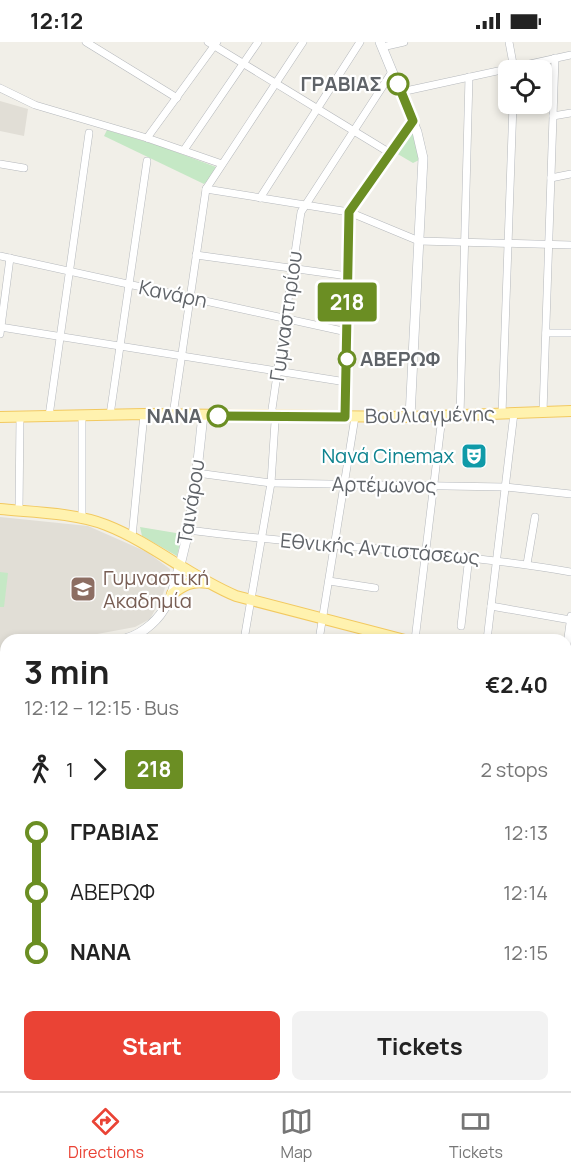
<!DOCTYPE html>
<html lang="en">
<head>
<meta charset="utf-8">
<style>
	:root { --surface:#fff; --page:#f2f2f2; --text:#222; --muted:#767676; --line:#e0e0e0; --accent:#ea4335 }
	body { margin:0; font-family:Manrope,sans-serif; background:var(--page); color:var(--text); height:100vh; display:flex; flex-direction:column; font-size:22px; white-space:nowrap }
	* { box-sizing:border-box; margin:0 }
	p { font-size:20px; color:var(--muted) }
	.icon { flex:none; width:33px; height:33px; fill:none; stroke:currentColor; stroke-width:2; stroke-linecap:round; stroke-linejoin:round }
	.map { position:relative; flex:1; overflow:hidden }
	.side { position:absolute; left:0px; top:592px; width:572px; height:458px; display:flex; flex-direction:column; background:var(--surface); border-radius:18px 18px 0 0; box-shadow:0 3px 9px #0003 }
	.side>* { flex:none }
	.badge { padding:0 12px; border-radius:4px; font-size:21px; line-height:39px }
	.fabs { position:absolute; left:498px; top:18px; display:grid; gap:12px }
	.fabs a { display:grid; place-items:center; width:54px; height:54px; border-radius:9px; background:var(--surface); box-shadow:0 3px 9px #0003; font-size:30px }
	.map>.badge { position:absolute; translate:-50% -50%; box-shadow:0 0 0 3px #fff }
	.legs { display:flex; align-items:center; gap:9px; height:66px; padding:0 24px; font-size:20px }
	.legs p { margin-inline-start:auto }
	.headline { display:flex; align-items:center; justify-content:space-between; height:102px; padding:0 24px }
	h1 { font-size:33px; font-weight:700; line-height:45px }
	.primary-button { display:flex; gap:12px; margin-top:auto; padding:12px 24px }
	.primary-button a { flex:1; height:69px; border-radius:9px; background:var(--accent); color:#fff; font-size:24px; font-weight:700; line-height:69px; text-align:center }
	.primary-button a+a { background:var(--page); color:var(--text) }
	ul { padding:0 24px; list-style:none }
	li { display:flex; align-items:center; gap:21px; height:60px; font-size:22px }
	li i { display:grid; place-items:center; width:9px; height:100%; margin:0 8px; background:currentColor }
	li i::after { content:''; width:15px; height:15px; margin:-8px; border:4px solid; border-radius:50%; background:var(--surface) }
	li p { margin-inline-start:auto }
	li:first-child i { background:linear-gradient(#0000 50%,currentColor 0) }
	li:last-child i { background:linear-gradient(currentColor 50%,#0000 0) }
	.status { display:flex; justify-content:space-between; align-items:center; height:42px; padding:0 30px; background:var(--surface); direction:ltr }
	.status svg { height:16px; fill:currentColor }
	.dock { display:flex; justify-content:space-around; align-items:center; height:84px; border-top:2px solid var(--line); background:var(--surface); font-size:16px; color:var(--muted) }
	.dock a { display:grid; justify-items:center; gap:3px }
	.dock .current { color:var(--accent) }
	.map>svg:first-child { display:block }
</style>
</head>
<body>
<div class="status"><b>12:12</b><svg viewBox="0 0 49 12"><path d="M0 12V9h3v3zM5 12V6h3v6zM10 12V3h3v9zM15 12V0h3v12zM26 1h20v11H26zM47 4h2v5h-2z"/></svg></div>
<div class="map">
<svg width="571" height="1049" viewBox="0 0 571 1049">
	<rect width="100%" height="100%" fill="#f1efe8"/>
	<!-- education -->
	<g fill="#e1ded6">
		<path d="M0 59 28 67 24 94 0 89Z"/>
		<path d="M0 475 88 484 147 510 170 527V530L162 555 150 577 135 585 65 598H6V616L0 618Z"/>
	</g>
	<!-- green -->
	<g fill="#c5e8c5">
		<path d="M107 88 160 104 216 125 212 134 204 142 104 94Z"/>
		<path d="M410 91 413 92 419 118 413 121 396 111Z"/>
		<path d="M140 485 182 492 177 514 142 494Z"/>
		<path d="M0 530 8 531 4 565H0Z"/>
	</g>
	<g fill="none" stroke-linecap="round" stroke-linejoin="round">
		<!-- street casing -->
		<g stroke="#b5b8bc" stroke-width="8">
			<g id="street">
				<path d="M86 0 177 56"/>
				<path d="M208 0 390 111"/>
				<path d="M509 0 514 27"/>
				<path d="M382 5 404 0"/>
				<path d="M0 46 35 63 147 96 222 122"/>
				<path d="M401 50 571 13"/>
				<path d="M553 74 571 71"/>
				<path d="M147 96 217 0"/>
				<path d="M184 108 258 0"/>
				<path d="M0 122 24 126"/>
				<path d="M551 136 571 132"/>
				<path d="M206 147 349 170 419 199 571 203"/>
				<path d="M260 156 360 0"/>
				<path d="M196 213 348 234"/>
				<path d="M0 214 347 290"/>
				<path d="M0 285 346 340"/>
				<path d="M546 291H571"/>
				<path d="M0 292 10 216"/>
				<path d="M543 370 555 16"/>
				<path d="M502 372 513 62"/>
				<path d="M110 373 147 119"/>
				<path d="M173 373 206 147 303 0"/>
				<path d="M49 374 89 91"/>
				<path d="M82 374V477"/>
				<path d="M460 374 469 35"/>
				<path d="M197 431 271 441 505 445 571 452"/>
				<path d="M19 469 20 375"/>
				<path d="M188 488C316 505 444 508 571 530"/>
				<path d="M132 495 144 372"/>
				<path d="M527 522 535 475"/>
				<path d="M329 539 375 546"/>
				<path d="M491 564 571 578"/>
				<path d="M461 584 469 514"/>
				<path d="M244 598 271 441 275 380 272 367 301 170 392 30"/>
				<path d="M319 598 355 375"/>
				<path d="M415 598 442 375"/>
				<path d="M487 598 514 371"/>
				<path d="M566 610 571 574"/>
				<path d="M566 840 571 846"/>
				<path d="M566 913 571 919"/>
				<path d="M566 974H571"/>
				<path d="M566 1025H571"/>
				<path d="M175 1049V1044"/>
				<path d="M353 1049V1044"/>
				<path d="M430 1049V1044"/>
				<path d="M524 1049V1044"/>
			</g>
		</g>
		<!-- secondary casing -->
		<g stroke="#b6babf" stroke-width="10">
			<g id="secondary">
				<path d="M380 0 417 90 423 116 410 375"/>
				<path d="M345 375 349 170 413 79"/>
				<path d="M120 598C138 595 155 582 164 567 171 557 174 545 177 533 193 481 197 427 203 373"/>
				<path d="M0 629 6 627"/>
				<path d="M566 780H571"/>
				<path d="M252 1049V1044"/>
				<path d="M387 1049 389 1044"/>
			</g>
		</g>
		<!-- primary casing -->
		<g stroke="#f2c960" stroke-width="12">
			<g id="primary">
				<path d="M0 375 144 372 410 375 571 369"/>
				<path d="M0 467C31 470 77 471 106 483 152 501 190 535 236 554L405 598"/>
				<path d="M172 552C183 543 193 538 207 541"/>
				<path d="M566 641 571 642"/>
			</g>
		</g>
		<!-- street -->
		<use href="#street" stroke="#fff" stroke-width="7"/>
		<!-- secondary -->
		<use href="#secondary" stroke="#fff" stroke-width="9"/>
		<!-- primary -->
		<use href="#primary" stroke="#fff2af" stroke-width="10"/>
	</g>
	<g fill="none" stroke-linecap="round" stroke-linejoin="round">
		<!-- line-1 casing -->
		<g stroke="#fff" stroke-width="14">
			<path id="line-1" d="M218 374 345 375 349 170 413 79 398 42"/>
		</g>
		<!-- line-1 -->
		<use href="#line-1" stroke="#6b8e23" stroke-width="9"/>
	</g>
	<!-- icons -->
	<defs>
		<g id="theatre-square" transform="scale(1.35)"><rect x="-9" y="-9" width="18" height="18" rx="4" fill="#0f9aa8" stroke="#fff"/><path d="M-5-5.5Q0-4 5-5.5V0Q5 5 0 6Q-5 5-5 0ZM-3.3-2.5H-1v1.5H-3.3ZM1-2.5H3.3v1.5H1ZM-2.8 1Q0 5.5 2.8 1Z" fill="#fff"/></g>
		<g id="university-square" transform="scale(1.35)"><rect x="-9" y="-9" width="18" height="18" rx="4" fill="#8d6e63" stroke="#fff"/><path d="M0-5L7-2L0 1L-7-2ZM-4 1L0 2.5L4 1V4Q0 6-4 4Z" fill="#fff"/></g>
	</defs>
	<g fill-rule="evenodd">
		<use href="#theatre-square" x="474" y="414"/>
		<use href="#university-square" x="83" y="547"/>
	</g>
	<!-- markers -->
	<g fill="#fff" stroke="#6b8e23" stroke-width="3">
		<circle cx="398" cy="42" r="10"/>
		<circle cx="347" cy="317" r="8"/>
		<circle cx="218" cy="374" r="10"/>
	</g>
	<g text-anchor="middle" stroke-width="4.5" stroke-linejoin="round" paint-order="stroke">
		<!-- stop labels -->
		<g font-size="20" font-weight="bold" fill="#5f6368" stroke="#fff" text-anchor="end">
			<text x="382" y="49">ΓΡΑΒΙΑΣ</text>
			<text x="360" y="324" text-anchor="start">ΑΒΕΡΩΦ</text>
			<text x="202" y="381">ΝΑΝΑ</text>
		</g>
		<!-- street labels -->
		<g font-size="20" fill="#5f6368" stroke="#fff">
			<text transform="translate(173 252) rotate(12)" y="7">Κανάρη</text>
			<text transform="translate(286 274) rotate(-82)" y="7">Γυμναστηρίου</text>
			<text transform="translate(430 373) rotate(-1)" y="7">Βουλιαγμένης</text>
			<text transform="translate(384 443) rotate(1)" y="7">Αρτέμωνος</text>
			<text transform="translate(191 460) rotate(-81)" y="7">Ταινάρου</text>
			<text transform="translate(380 507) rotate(5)" y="7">Εθνικής Αντιστάσεως</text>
		</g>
		<!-- culture labels -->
		<g font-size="20" fill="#0d838f" stroke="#fff" text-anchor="end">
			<text x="454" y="421">Νανά Cinemax</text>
		</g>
		<!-- education labels -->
		<g font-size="20" fill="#785e54" stroke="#fff" text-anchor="start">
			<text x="103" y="543">Γυμναστική<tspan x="103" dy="23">Ακαδημία</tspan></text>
		</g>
	</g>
</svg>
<div class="fabs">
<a><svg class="icon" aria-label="locate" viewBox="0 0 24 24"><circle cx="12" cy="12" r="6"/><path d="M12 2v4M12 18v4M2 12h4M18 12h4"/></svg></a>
</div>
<b class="badge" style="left:347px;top:260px;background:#6b8e23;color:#fff">218</b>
<section class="side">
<div class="headline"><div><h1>3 min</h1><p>12:12 – 12:15 · Bus</p></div><b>€2.40</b></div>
<div class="legs"><svg class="icon" aria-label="walk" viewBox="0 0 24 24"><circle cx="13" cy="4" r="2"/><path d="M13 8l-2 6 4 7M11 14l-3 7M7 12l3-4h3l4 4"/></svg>1<svg class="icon" aria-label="forward" viewBox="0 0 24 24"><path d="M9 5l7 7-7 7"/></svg><b class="badge" style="background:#6b8e23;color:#fff">218</b><p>2 stops</p></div>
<ul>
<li><i style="color:#6b8e23"></i><b>ΓΡΑΒΙΑΣ</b><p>12:13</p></li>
<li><i style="color:#6b8e23"></i><span>ΑΒΕΡΩΦ</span><p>12:14</p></li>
<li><i style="color:#6b8e23"></i><b>ΝΑΝΑ</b><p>12:15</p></li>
</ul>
<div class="primary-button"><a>Start</a><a>Tickets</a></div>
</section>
</div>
<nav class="dock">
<a class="current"><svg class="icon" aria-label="directions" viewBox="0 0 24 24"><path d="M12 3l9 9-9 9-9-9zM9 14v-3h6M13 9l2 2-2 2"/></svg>Directions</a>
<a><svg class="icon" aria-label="map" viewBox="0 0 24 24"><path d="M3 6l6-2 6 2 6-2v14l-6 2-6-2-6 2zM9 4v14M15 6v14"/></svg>Map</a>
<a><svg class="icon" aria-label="tickets" viewBox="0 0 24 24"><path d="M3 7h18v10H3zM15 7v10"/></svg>Tickets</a>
</nav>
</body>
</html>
